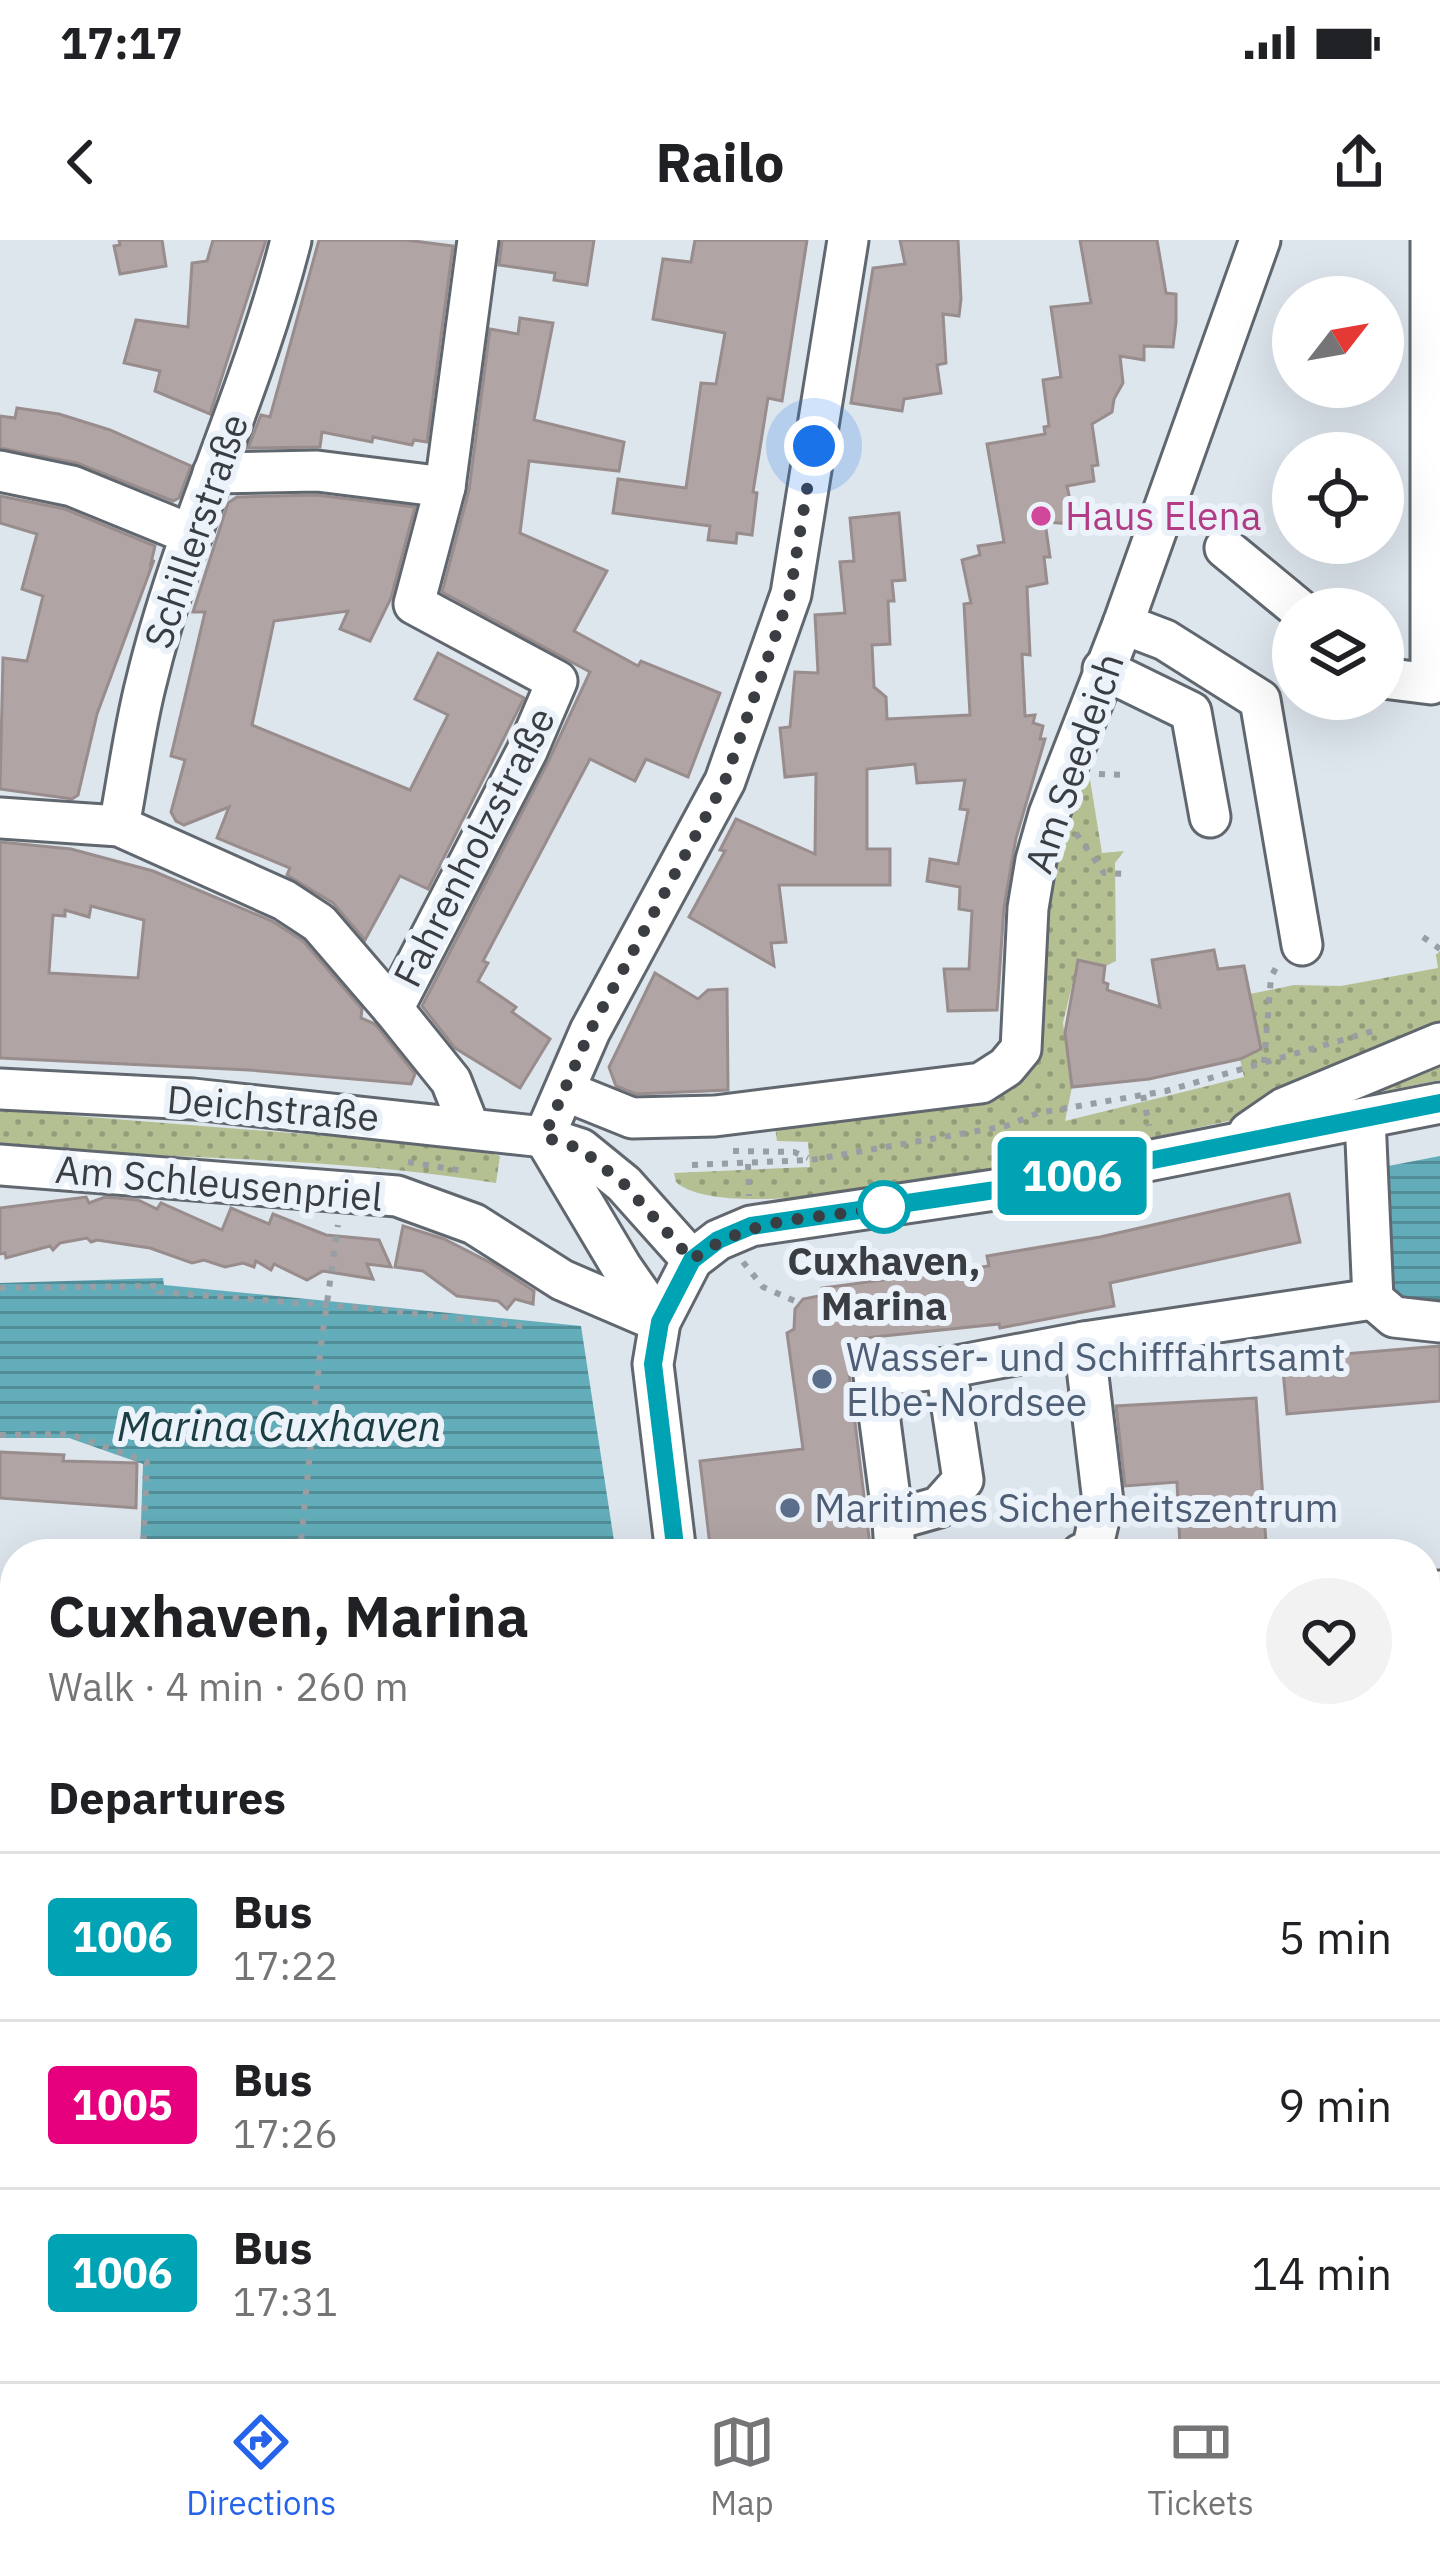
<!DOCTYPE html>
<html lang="en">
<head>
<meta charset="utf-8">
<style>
	:root { --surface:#fff; --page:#f2f2f2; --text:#202124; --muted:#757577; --line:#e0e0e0; --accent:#2563eb }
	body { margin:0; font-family:"IBM Plex Sans",sans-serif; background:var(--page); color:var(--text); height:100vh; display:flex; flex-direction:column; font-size:45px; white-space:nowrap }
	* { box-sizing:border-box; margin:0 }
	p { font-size:39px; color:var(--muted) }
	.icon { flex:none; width:66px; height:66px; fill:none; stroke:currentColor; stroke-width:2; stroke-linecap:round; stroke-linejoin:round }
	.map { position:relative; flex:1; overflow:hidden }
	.panel { position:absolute; left:0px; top:1299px; width:1440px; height:843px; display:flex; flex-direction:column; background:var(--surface); border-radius:48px 48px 0 0; box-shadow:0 12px 48px #0002 }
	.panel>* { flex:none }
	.badge { padding:0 24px; border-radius:9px; font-size:42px; line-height:78px }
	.needle { width:78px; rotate:59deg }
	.tools { position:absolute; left:1272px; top:36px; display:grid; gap:24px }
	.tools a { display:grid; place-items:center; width:132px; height:132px; border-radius:50%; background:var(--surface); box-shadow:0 12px 48px #0002; font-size:60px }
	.you { position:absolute; width:60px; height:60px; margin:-30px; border:9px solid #fff; border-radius:50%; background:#1a73e8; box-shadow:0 0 0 18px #1a73e833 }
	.map>.badge { position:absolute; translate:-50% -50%; box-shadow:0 0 0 6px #fff }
	h2 { padding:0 48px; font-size:45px; line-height:108px }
	.round { display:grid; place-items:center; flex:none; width:126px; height:126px; border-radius:63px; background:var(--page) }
	.overview { display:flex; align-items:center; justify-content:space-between; height:204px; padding:0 48px }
	h1 { font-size:57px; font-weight:800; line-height:90px }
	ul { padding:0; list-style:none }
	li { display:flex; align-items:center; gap:36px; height:168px; padding:0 48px; border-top:3px solid var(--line) }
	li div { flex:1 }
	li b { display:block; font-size:45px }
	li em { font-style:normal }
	li .badge { min-width:132px; font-weight:700; text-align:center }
	.status { display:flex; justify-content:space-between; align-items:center; height:84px; padding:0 60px; background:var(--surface); direction:ltr }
	.status svg { height:33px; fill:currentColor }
	header { display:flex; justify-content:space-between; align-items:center; height:156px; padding:0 48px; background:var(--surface); font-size:54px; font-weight:800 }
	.menu { display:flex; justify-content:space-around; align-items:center; height:168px; border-top:3px solid var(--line); background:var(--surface); font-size:33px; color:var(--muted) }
	.menu a { display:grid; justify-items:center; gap:6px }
	.menu .selected { color:var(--accent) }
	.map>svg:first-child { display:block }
</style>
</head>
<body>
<div class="status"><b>17:17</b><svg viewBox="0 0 49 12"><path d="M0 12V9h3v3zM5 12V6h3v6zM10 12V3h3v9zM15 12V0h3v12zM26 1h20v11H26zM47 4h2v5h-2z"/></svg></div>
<header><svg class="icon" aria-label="back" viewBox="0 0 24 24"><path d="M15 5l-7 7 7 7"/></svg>Railo<svg class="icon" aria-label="share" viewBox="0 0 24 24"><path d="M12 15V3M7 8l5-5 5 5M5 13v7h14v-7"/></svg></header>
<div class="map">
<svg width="1440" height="2141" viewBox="0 0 1440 2141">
	<defs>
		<pattern id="industrial-grid" width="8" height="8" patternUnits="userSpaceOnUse" patternTransform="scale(3)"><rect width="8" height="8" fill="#e4d4e6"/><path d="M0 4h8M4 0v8" fill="none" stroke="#c4b7c6"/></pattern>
		<pattern id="grass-dots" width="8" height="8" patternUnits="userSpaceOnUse" patternTransform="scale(3)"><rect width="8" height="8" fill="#b5c092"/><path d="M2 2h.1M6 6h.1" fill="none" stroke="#949d79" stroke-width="1.8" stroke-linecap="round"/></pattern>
		<pattern id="water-rules" width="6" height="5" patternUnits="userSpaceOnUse" patternTransform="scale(3)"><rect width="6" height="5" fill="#62adb9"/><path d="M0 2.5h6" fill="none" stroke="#528e98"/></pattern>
	</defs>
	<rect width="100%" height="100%" fill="#dde5ed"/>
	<!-- industrial -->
	<g fill="url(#industrial-grid)">
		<path d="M0 1469 15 1470V2058L0 2056Z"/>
		<path d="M1440 1725V2141H335L298 2127H1425V1727Z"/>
	</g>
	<!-- grass -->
	<g fill="url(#grass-dots)">
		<path d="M1088 527 1102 613 1124 611 1115 623 1116 721 1105 726 1078 720 1063 783 1072 847 1065 881 1244 837 1240 819 1261 809 1250 754 1294 745 1341 746 1438 728 1436 715 1440 711V840C1368 855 1296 866 1224 882 1136 900 736 998 676 942L674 933 810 927 808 902 777 901 774 880 1000 846 1042 649 1075 544Z"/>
		<path d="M0 870 468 907 500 916 496 943C332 916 166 919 0 907Z"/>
	</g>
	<!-- water -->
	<g fill="url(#water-rules)">
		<path d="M1440 916V1066L1395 1060 1383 927Z"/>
		<path d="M163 1038 164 1045 581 1086 616 1314H140L143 1224 69 1198H0V1043Z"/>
		<path d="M0 1361 15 1365V1470L0 1469Z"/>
		<path d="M1425 1379H1440V1725L1425 1727Z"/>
		<path d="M0 2056 15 2058V2127H298L335 2141H0Z"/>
	</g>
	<!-- building -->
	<g fill="#b0a5a4" stroke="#988d8c" stroke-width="3" fill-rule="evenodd">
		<path d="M119 0H162L166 26 120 34 114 6 120 5Z"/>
		<path d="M213 0H266L210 174 155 151 160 131 124 123 136 80 188 87 192 23 207 21Z"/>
		<path d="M319 0H406L453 6 427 202 414 200 412 205 373 197 372 202 322 192 320 207 248 208 261 175 270 177Z"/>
		<path d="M502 0H594L587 45 554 40 555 33 499 25Z"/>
		<path d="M695 0H807L782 161 768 158 753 252 757 253 752 295 737 293 736 303 708 300 710 286 613 273 618 239 686 248 701 143 716 144 725 93 653 79 663 19 691 22Z"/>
		<path d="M900 0H958L961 59 959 76 943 74 946 123 937 125 941 153 904 159 902 171 851 163 873 28 905 24Z"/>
		<path d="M1080 0H1157L1166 53 1176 54V82L1173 107 1144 106V120L1120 116 1123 143 1114 159 1112 172 1092 184 1098 225 1092 226 1094 241 1067 246 1075 284 1045 282 1050 317H1044L1047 343 1027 347 1030 415 1022 414 1025 476 1035 475 1033 483 1043 486 1040 499H1045L1016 598 1004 667 997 770 948 771 944 729H969L972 671 959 669 960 647 927 641 930 619 958 624 968 570 960 569 965 540 917 543 915 524 867 529V609H890V645H779L786 702 771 703 774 726 689 677 725 611 720 610 736 579 815 614 816 534 785 537 780 488 790 487 795 432 818 433 815 375 845 373 840 322 854 321 850 278 899 273 905 340 892 341 894 361H888L890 404 872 405 874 447 886 457 887 479 970 475 964 364 971 363 962 320 980 315 978 306 1004 302 987 204 1045 194 1044 187 1049 186 1043 140 1061 137 1051 67 1091 63Z"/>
		<path d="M520 78 553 83 534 180 624 202 619 231 529 221 520 293 607 331 574 391 638 426 641 421 720 453 688 537 646 519 635 541 590 519 483 721 488 723 478 741 516 767 512 772 550 799 520 848 455 808 422 766 548 522 590 432 442 352 469 250 490 89 518 94Z"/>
		<path d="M17 168 59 174 110 190 191 226 179 258 173 261 77 223 0 208V176L15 178Z"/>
		<path d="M316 255 415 267 391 358 370 401 340 389 348 371 274 381 252 485 410 550 448 475 415 459 438 413 524 458 428 649 400 636 365 700 333 663 287 635 290 628 217 598 229 567 184 585 176 581 171 572 185 520 171 516 205 372H193L228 263 237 257Z"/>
		<path d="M0 256 65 269 155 306 151 323 154 320 97 474 78 555 72 559 0 549 3 418 27 421 43 356 22 349 37 294 0 283Z"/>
		<path d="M0 602 71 609 153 631 272 681 303 701 362 769 361 778 375 784 415 834 411 844 249 830 0 818ZM91 666 144 680 138 738 49 733 53 675 65 676V670L89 677Z"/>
		<path d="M1214 710 1218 729 1244 726 1261 809 1240 819 1149 839 1072 847 1065 793 1078 720 1105 726 1103 742 1108 744 1107 750 1160 767 1152 720Z"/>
		<path d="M655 733 698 759 708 750 727 749 728 850 636 854 616 846 609 827Z"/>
		<path d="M1289 954 1300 1002 1110 1043 1114 1066 1000 1088 999 1084 845 1100 871 1314H711L700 1221 803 1209 787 1093 794 1089 795 1069 803 1059 819 1056 822 1048 989 1026 987 1016 1100 997Z"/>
		<path d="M86 957 89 963 105 957 138 960 157 969 161 963 222 990 231 968 269 984 273 974 326 995 379 1000 391 1027 367 1024 373 1039 323 1031 307 1040 274 1024 271 1030 256 1021 254 1027 243 1023 225 1027 204 1020 192 1023 150 1008 97 1000 91 1002 87 998 60 1003 53 1010 50 1006 6 1018 5 1013 0 1014V968Z"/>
		<path d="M403 986 444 999 491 1023 534 1051 533 1064 515 1059 507 1069 498 1061 457 1056 423 1031 395 1027Z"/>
		<path d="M1440 1106V1161L1287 1174 1282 1119Z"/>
		<path d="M1256 1158 1266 1303 1180 1307 1177 1242 1125 1246 1116 1166Z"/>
		<path d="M0 1212 64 1215 63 1221 137 1223 136 1268 0 1258Z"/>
	</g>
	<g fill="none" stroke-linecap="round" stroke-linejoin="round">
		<!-- minor casing -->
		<g stroke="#61676e" stroke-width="45">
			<g id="minor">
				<path d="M0 231 72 246 192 295"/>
				<path d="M213 233 317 231 445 247"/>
				<path d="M1225 308 1299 369"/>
				<path d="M1123 384 1165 400 1260 460 1302 705"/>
				<path d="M1103 429 1191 472 1210 577"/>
				<path d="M1383 438 1431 444V0"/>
				<path d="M0 578 119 586 284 660 319 683 393 769 451 841 469 887"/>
				<path d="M119 586C128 539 134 490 146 443 182 292 253 151 291 0"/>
				<path d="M393 769 527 511 557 441 414 364 445 247 478 0"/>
				<path d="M0 849 193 859 544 897 581 909 624 944 692 1020"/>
				<path d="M565 851 632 878 715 876 981 843 1006 827 1021 809 1028 668 1036 620 1049 574 1123 384 1260 0"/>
				<path d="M1365 878 1373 1059 1394 1077 1440 1082"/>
				<path d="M1249 892 1284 868 1440 803"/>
				<path d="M544 897 590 791 725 541 791 354 848 0"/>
				<path d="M544 897 622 1028 659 1081"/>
				<path d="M0 925 397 956 474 984 562 1040 660 1082"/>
				<path d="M893 1280 874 1136 946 1128"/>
				<path d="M676 1314 653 1124 660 1082 692 1020 718 1000 751 986 1021 946 1440 863"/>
				<path d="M895 1314 893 1280 939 1267 963 1240 946 1128 1084 1102 1373 1059"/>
				<path d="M1081 1314 1092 1310 1103 1262 1084 1102"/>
				<path d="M1425 1352 1440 1351"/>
				<path d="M1425 1758 1440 1757"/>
				<path d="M0 1801 15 1804"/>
				<path d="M0 2037 15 2039"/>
				<path d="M860 2127 935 2136 1109 2127"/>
			</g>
		</g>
		<!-- path -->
		<g stroke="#989ea4" stroke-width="6" stroke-dasharray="6 9" stroke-linecap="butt">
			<path d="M1099 534 1125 535"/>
			<path d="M1076 593 1104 633 1126 634"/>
			<path d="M1423 697 1440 709"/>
			<path d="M1264 823 1271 737 1279 722"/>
			<path d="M1143 855 1149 886"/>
			<path d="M733 911 794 912 808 918"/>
			<path d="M408 922 464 931"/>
			<path d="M748 924 749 956"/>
			<path d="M692 925 811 920 1006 886 1038 873 1166 851 1380 789"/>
			<path d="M743 1022 763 1047 799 1063"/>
			<path d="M0 1048 160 1046 159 1052 364 1068 531 1087"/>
			<path d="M0 1195 70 1194 147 1222 143 1314"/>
			<path d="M306 1314 301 1301 321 1105 338 985"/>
			<path d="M0 1603 15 1605"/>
			<path d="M0 1755 15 1757"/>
			<path d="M314 2127 364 2141"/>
			<path d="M755 2141 756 2127"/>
		</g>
		<!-- minor -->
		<use href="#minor" stroke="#fff" stroke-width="39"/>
	</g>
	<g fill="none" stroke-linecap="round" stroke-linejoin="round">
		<!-- line casing -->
		<g stroke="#fff" stroke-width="27">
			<path id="line" d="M676 1314 653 1124 660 1082 692 1020 718 1000 751 986 1022 946 1440 863"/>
		</g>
		<!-- line -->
		<use href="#line" stroke="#00a3b4" stroke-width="18"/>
		<!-- walk -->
		<path stroke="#3a3d41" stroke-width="12" stroke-dasharray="0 21.6" d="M814 206 790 354 725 541 590 791 544 897 581 909 624 944 692 1020C753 973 821 980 884 967"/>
	</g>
	<!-- markers -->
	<circle fill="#d1479c" stroke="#ebf2fa" stroke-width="4.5" cx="1041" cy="276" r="12"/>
	<circle fill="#fff" stroke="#00a3b4" stroke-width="6" cx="884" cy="967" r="24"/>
	<g fill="#5c6f8a" stroke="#ebf2fa" stroke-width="4.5">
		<circle cx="822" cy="1139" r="12"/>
		<circle cx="790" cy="1268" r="12"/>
	</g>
	<g text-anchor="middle" stroke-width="12" stroke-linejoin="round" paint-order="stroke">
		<!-- hotel labels -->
		<g font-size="39" fill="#b23c85" stroke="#ebf2fa" text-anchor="start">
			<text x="1065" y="290">Haus Elena</text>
		</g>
		<!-- street labels -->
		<g font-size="39" fill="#3a3d41" stroke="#ebf2fa">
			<text transform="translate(196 291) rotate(-71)" y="14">Schillerstraße</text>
			<text transform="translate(1074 523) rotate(-71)" y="14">Am Seedeich</text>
			<text transform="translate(474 607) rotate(-63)" y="14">Fahrenholzstraße</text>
			<text transform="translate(273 868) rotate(5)" y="14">Deichstraße</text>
			<text transform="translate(219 943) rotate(5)" y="14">Am Schleusenpriel</text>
		</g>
		<!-- stop labels -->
		<g font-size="39" font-weight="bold" fill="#3a3d41" stroke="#ebf2fa">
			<text x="884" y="1035">Cuxhaven,<tspan x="884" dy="45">Marina</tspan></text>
		</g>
		<!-- service labels -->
		<g font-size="39" fill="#4e5e75" stroke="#ebf2fa" text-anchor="start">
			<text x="846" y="1131">Wasser- und Schifffahrtsamt<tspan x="846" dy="45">Elbe-Nordsee</tspan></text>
			<text x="814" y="1282">Maritimes Sicherheitszentrum</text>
		</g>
		<!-- water labels -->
		<g font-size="42" font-style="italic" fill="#1a3e44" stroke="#ebf2fa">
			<text x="279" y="1201">Marina Cuxhaven</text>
		</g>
	</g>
</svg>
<div class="tools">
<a><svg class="needle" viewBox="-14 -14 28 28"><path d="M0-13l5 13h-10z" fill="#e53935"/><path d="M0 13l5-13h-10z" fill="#757577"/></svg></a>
<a><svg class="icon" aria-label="locate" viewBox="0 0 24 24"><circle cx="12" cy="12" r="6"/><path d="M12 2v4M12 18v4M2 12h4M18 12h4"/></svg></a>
<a><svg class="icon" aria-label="layers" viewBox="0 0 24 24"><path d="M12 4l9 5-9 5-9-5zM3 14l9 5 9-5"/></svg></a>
</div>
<div class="you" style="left:814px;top:206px"></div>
<b class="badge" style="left:1072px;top:936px;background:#00a3b4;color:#fff">1006</b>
<section class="panel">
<div class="overview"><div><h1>Cuxhaven, Marina</h1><p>Walk · 4 min · 260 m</p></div><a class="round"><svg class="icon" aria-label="heart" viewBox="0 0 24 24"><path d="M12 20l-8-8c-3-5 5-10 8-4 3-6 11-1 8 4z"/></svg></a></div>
<h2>Departures</h2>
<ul>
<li><span class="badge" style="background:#00a3b4;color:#fff">1006</span><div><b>Bus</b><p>17:22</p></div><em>5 min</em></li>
<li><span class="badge" style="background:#e6007e;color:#fff">1005</span><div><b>Bus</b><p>17:26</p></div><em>9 min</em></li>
<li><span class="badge" style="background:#00a3b4;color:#fff">1006</span><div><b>Bus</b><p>17:31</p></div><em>14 min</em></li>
</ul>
</section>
</div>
<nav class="menu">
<a class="selected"><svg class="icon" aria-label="directions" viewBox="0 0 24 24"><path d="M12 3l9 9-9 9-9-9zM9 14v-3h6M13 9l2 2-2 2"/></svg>Directions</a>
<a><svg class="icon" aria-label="map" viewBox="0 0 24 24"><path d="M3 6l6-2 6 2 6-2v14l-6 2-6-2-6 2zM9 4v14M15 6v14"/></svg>Map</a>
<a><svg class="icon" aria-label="tickets" viewBox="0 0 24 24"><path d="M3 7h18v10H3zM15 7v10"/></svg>Tickets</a>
</nav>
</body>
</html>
